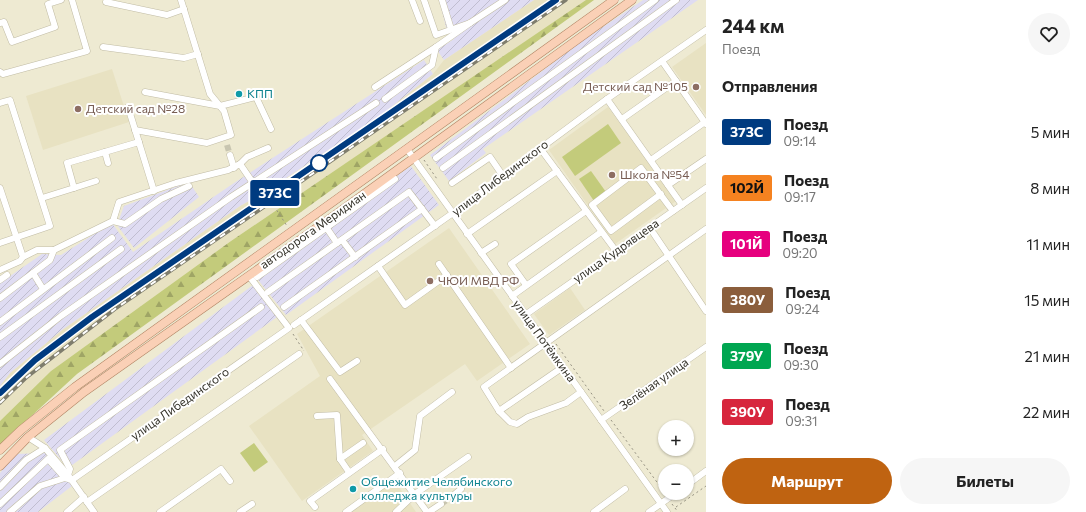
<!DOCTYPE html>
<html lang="ru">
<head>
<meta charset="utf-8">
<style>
	:root { --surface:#fff; --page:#f6f6f6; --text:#222; --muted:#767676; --accent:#bf6311 }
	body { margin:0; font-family:Commissioner,sans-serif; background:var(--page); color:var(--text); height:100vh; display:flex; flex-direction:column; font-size:15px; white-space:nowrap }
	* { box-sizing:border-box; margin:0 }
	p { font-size:13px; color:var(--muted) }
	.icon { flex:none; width:22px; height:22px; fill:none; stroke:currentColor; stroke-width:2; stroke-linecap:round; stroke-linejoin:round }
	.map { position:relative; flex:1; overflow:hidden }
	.details { display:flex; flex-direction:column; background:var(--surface); width:380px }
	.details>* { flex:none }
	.badge { padding:0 8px; border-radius:3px; font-size:14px; line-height:26px }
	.tools { position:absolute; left:658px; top:420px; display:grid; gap:8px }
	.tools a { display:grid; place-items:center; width:36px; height:36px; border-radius:50%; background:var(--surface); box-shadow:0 1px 3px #0004; font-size:20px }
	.map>.badge { position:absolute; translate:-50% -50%; box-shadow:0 0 0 2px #fff }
	h2 { padding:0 16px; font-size:15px; line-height:36px }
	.round { display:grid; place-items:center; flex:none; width:42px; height:42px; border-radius:21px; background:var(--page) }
	.head { display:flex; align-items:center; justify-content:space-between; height:68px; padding:0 16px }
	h1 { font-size:19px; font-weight:700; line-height:30px }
	.action { display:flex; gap:8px; margin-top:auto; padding:8px 16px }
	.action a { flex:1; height:46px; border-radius:24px; background:var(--accent); color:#fff; font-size:16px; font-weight:700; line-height:46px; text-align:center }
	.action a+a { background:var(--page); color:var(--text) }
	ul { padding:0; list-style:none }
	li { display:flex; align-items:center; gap:12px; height:56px; padding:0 16px }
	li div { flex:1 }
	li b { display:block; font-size:15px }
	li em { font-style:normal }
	li .badge { min-width:44px; font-weight:700; text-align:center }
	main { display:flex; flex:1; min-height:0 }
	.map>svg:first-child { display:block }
</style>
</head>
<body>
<main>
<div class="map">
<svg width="706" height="512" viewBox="0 0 706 512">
	<defs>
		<pattern id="industrial-furrows" width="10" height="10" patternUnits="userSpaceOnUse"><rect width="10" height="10" fill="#dfdcf2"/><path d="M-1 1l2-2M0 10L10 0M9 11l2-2" fill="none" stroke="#c0bdd0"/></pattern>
		<pattern id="forest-firs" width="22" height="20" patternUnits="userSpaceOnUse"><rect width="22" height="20" fill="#c3cb7b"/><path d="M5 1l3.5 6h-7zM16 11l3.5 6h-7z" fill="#9fa565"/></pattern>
	</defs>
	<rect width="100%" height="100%" fill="#eeead2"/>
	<!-- built -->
	<g fill="#e8e2c2">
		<path d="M534 0H587L231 241 51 371 0 421V386L10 373 62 330 240 206 265 192 381 115 433 74 444 60Z"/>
		<path d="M706 43V115L672 67Z"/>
		<path d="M112 69 129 122 43 150 26 96Z"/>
		<path d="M608 107 676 201 615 244 549 150Z"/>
		<path d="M449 228 530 344 477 381 465 364 362 435 373 451 302 501 249 426 320 376 297 334Z"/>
		<path d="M570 288 585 310 549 335 534 314Z"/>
		<path d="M394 480 416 512H349Z"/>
	</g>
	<!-- industrial -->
	<g fill="url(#industrial-furrows)">
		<path d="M439 0H534L444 60 437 50 454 39 446 27Z"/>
		<path d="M643 0H698L483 149 486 153 449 181 430 155 585 39Z"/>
		<path d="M424 60 433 74 381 115 265 192 240 206 62 330 10 373 0 386V283L42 254 61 255 112 223 133 252 231 185Z"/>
		<path d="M411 166 439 205 286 315 255 276Z"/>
		<path d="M189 182 199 197 134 248 117 225 124 206Z"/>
		<path d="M253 285 277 317 68 468 44 440Z"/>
		<path d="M45 453 72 486 38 512H0V473L15 454Z"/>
	</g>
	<!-- forest -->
	<path fill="url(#forest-firs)" d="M586 0H594L77 374 0 445V421L51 371 231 241Z"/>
	<!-- pitch -->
	<g fill="#c3cb7b">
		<path d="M608 124 621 143 575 176 562 157Z"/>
		<path d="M591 171 606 192 594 201 579 179Z"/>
		<path d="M254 443 268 462 254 472 240 453Z"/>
	</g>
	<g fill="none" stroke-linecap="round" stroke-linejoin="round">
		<!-- minor-tunnel -->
		<g stroke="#c8c5b0" stroke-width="6" stroke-dasharray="6 3" stroke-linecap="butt">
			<path d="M227 145 230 155"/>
			<path d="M441 504 455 494"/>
		</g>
		<!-- minor casing -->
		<g stroke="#c1bca5" stroke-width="7">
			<g id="minor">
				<path d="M412 0 420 21"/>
				<path d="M424 0 436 35 470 23 505 0"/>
				<path d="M442 0 451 29"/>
				<path d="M106 2 167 15 184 9"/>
				<path d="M0 23 4 22 12 42 55 27 48 4 61 0"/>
				<path d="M103 47 184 58 198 54"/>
				<path d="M662 61 706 124"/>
				<path d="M0 72 3 74 87 51 72 0"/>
				<path d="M375 87 436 47"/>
				<path d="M145 92 220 106 256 97 271 129"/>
				<path d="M385 99 432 65 436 47 470 23"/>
				<path d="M607 99 682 205"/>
				<path d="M0 103 10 100 50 226 0 243"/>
				<path d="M128 107 154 191"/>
				<path d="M622 119 676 81"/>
				<path d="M135 130 207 143 231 135 224 111 210 94 181 0"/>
				<path d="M540 148 616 251"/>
				<path d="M407 149 667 512"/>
				<path d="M105 152 108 163"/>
				<path d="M230 155 234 168"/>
				<path d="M436 158 655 0"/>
				<path d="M651 160 705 122"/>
				<path d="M240 164 253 183"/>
				<path d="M443 168 676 0"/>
				<path d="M452 183 490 157 503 176"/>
				<path d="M668 185 706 159"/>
				<path d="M0 188 23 257"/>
				<path d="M74 188 96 181"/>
				<path d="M661 194 611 231 592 205 641 168 669 206 673 211"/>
				<path d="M42 198 74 188 67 163 139 142"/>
				<path d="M113 221 125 224 161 199 189 186"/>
				<path d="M326 227 337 243"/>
				<path d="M467 234 557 171"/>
				<path d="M654 234 706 311"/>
				<path d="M342 240 355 257"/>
				<path d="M481 253 495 244"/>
				<path d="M439 264 511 368"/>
				<path d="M378 266 405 305 447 275"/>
				<path d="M0 270 20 261 23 257 37 250H54L113 221 119 202 176 183 228 170 240 164 247 157 268 148"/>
				<path d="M33 273 43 289"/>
				<path d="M257 277 395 179"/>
				<path d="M0 280 7 275"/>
				<path d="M526 285 511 264 586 211"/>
				<path d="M268 292 409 192 435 226"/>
				<path d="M512 296 601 232"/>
				<path d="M0 298 50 260 54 250"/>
				<path d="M284 307 422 209"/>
				<path d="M525 315 706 188"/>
				<path d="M301 320 340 372 357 361"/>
				<path d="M0 322 112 238"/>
				<path d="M294 325 453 213 607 99 706 30"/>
				<path d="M0 337 121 249"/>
				<path d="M0 364 61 316 231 197 376 103"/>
				<path d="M563 367 499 411 484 387 706 229"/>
				<path d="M330 379 427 512"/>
				<path d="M499 411 510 422 517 424 528 417 566 403 581 392"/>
				<path d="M317 416 337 415 340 459"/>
				<path d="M601 420 706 347"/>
				<path d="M28 437 45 448 68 475 94 512"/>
				<path d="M395 466 415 450 420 416 452 392"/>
				<path d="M349 472 340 459 363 443"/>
				<path d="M68 475 70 469 60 450 261 307"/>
				<path d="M687 485 706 471"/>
				<path d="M0 487 26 460 45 448"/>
				<path d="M455 494 461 489"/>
				<path d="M87 502 299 354"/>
				<path d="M0 504 48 459 65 478 72 480 289 328 249 276"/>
				<path d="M315 507 310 501 383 449"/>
				<path d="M10 512 40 486 65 478"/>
				<path d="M67 512 84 497"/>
				<path d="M160 512 221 469 230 481"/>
				<path d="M240 512 252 504"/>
				<path d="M346 512 400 473"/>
				<path d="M396 512 415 494 468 457"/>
				<path d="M429 512 441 504"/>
				<path d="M594 512 625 489"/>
				<path d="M649 512 676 493"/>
			</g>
		</g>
		<!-- major casing -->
		<g stroke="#b18464" stroke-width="9">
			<g id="major">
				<path d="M0 450 21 430 75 387 614 0"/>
				<path d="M0 466 28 437 84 392 335 215 632 0"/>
			</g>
		</g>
		<!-- path -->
		<g stroke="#969282" stroke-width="1" stroke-dasharray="2 3" stroke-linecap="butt">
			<path d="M424 160 437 179"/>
			<path d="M256 189 274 206 287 226"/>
			<path d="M293 334 304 351"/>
			<path d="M556 344 604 411"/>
			<path d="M611 420 665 493"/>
			<path d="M672 504 678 512"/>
			<path d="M676 507 706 486"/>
		</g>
		<!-- minor -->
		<use href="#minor" stroke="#fff" stroke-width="6"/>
		<!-- major -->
		<use href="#major" stroke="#fad0b6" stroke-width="8"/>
		<!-- rail casing -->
		<g stroke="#7f7d6d" stroke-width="3.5">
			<g id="rail">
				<path d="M403 105 556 0"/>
				<path d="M0 393 35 360 62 338 243 215"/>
				<path d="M0 403 27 377 115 309 566 0"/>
			</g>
		</g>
		<!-- rail -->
		<use href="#rail" stroke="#fff" stroke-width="2" stroke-dasharray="6" stroke-linecap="butt"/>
	</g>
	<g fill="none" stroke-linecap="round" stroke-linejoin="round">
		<!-- line casing -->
		<g stroke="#fff" stroke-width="9">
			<path id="line" d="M0 393 35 360 92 317 556 0"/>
		</g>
		<!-- line -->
		<use href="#line" stroke="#003b80" stroke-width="6"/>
	</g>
	<!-- markers -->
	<g fill="#8d6e63" stroke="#fff" stroke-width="1.5">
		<circle cx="696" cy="87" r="4"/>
		<circle cx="78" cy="109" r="4"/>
		<circle cx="612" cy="175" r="4"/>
		<circle cx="430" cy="281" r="4"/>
	</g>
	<g fill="#0f9aa8" stroke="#fff" stroke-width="1.5">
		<circle cx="239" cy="94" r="4"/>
		<circle cx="353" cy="489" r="4"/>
	</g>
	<circle fill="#fff" stroke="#003b80" stroke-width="2" cx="319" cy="163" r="8"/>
	<g text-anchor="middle" stroke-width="4" stroke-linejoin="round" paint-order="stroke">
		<!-- education labels -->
		<g font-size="12" fill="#785e54" stroke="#fff" text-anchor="start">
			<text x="688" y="91" text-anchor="end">Детский сад №105</text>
			<text x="86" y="113">Детский сад №28</text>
			<text x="620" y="179">Школа №54</text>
			<text x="438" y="285">ЧЮИ МВД РФ</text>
		</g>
		<!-- culture labels -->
		<g font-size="12" fill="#0d838f" stroke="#fff" text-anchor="start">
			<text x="247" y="98">КПП</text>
			<text x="361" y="486">Общежитие Челябинского<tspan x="361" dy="14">колледжа культуры</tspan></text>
		</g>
		<!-- street labels -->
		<g font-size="12" fill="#323027" stroke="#fff">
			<text transform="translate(500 178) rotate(-37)" y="4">улица Либединского</text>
			<text transform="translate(313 230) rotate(-35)" y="4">автодорога Меридиан</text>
			<text transform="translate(616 251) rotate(-35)" y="4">улица Кудрявцева</text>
			<text transform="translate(544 341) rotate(54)" y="4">улица Потёмкина</text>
			<text transform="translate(654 384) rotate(-35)" y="4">Зелёная улица</text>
			<text transform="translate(180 404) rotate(-35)" y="4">улица Либединского</text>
		</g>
	</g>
</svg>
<div class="tools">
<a>+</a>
<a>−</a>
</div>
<b class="badge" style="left:275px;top:193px;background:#003b80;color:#fff">373C</b>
</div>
<section class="details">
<div class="head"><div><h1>244 км</h1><p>Поезд</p></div><a class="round"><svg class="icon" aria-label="heart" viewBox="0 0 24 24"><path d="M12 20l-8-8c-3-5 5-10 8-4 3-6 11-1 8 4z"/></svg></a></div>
<h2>Отправления</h2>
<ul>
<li><span class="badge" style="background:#003b80;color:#fff">373C</span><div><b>Поезд</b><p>09:14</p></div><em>5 мин</em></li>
<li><span class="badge" style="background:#f58220;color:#111">102Й</span><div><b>Поезд</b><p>09:17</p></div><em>8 мин</em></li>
<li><span class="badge" style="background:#e6007e;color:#fff">101Й</span><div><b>Поезд</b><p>09:20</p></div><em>11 мин</em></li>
<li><span class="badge" style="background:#8b5e3c;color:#fff">380У</span><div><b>Поезд</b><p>09:24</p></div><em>15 мин</em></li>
<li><span class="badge" style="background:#00a651;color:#fff">379У</span><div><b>Поезд</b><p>09:30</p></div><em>21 мин</em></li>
<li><span class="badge" style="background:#d7263d;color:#fff">390У</span><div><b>Поезд</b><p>09:31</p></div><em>22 мин</em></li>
</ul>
<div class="action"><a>Маршрут</a><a>Билеты</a></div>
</section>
</main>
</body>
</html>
